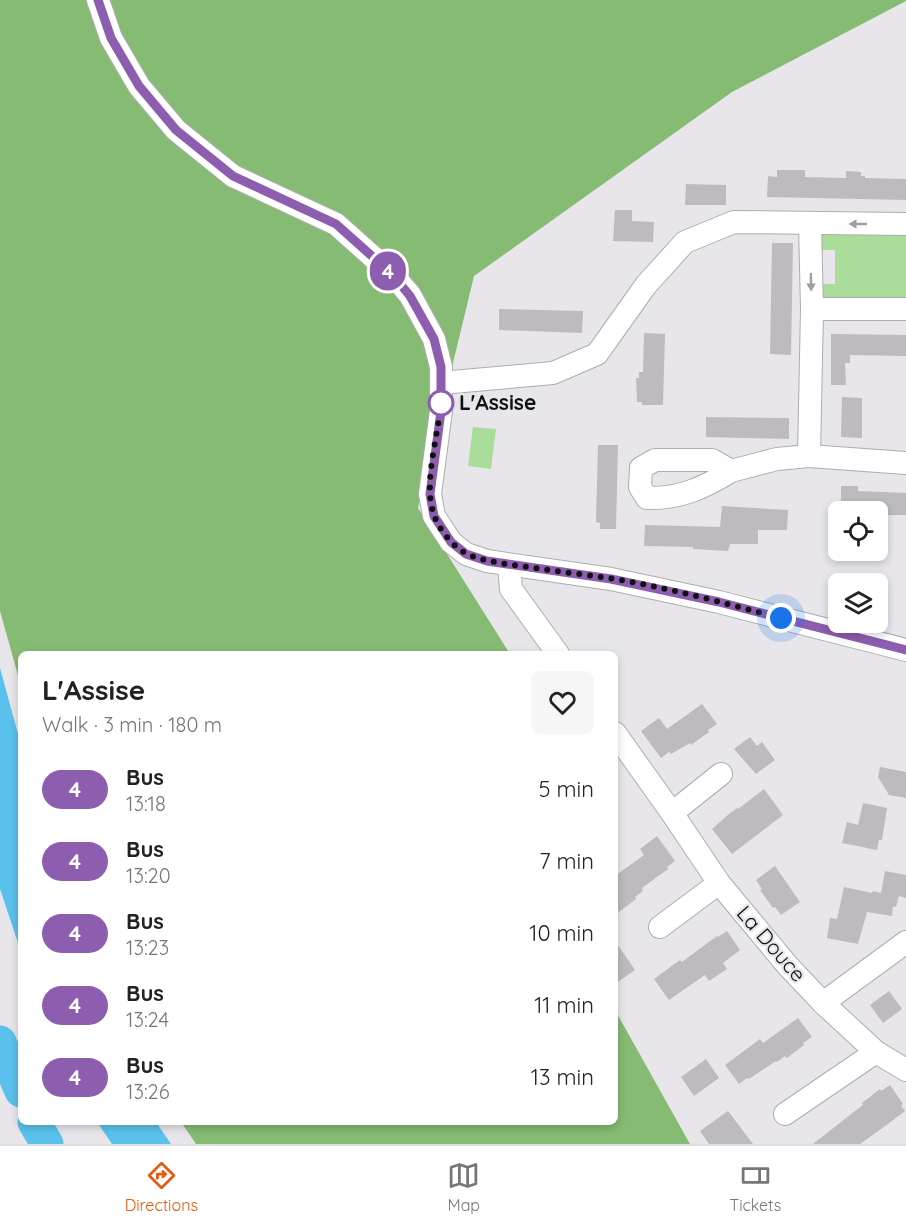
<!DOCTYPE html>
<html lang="en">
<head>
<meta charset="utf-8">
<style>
	:root { --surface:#fff; --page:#f6f6f6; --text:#222; --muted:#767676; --line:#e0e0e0; --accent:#ea580c }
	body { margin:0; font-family:Quicksand,sans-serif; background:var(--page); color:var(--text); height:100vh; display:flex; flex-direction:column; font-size:22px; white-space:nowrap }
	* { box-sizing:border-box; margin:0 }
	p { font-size:20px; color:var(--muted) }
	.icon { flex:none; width:33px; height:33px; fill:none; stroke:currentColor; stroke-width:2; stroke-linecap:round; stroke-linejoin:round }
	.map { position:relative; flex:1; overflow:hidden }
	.details { position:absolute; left:18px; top:651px; width:600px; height:474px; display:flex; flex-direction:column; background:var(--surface); border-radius:9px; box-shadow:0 3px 9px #0003 }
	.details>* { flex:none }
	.badge { padding:0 12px; border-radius:20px; font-size:21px; line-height:39px }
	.buttons { position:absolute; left:828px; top:501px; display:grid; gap:12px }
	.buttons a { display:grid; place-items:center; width:60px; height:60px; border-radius:9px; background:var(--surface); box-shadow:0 3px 9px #0003; font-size:30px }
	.you { position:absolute; width:30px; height:30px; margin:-15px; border:4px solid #fff; border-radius:50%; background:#1a73e8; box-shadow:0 0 0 9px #1a73e833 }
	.map>.badge { position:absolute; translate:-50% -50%; box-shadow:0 0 0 3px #fff }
	.round { display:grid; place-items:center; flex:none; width:63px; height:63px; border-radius:9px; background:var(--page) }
	.overview { display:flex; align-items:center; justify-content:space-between; height:102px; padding:0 24px }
	h1 { font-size:28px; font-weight:700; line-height:45px }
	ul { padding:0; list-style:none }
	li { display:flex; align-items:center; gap:18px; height:72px; padding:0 24px }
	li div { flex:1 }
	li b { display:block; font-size:22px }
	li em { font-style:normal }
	li .badge { min-width:66px; font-weight:700; text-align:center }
	.tabs { display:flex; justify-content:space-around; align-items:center; height:84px; border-top:2px solid var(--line); background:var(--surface); font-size:16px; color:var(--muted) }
	.tabs a { display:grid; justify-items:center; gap:3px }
	.tabs .on { color:var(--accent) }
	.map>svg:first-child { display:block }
</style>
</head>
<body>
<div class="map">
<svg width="906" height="1144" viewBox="0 0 906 1144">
	<rect width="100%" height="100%" fill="#e8e6ea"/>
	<!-- green -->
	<g fill="#aadc9a">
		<path d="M820 231H906V302H818V284H835V250H819Z"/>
		<path d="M473 427 496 429 491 469 468 466Z"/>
	</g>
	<!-- forest -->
	<g fill="#86bb74">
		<path d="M0 0H906V1L732 92 474 276 418 508 510 654H21V686L0 611Z"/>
		<path d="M615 1010 690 1144H196L181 1122H615Z"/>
	</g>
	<!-- water -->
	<g fill="#5ac1ec">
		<path d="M0 668 21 745V952L0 889Z"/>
		<path d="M97 1122H156L171 1144H112Z"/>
	</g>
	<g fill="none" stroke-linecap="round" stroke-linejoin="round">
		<!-- river -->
		<g stroke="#5ac1ec" stroke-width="33">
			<path d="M0 1042 21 1091"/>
			<path d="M34 1122 47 1144"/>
		</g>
	</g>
	<!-- building -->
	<g fill="#bdbbbf">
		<path d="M777 170H805V177L846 178V171L861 172V176H865V178L906 179V200L767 197 768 176 777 177Z"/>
		<path d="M686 184 726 185V205H685Z"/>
		<path d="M615 210H632V221L654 222 653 242 613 241Z"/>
		<path d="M772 243H793L791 355 770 354Z"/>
		<path d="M499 309 583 311 582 333 499 330Z"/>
		<path d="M644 333 665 334 663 405H642V402H637L636 378H639V372H643Z"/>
		<path d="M831 334 906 335V356L850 355V363H845L846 385H831Z"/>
		<path d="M842 397 862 398V438L841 437Z"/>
		<path d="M706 417 789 418V439L706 437Z"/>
		<path d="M598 445H618L616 529H600V523L596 522Z"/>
		<path d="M841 486H858V491L906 493V515H878V512L841 511Z"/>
		<path d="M722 506 788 510 787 530H758V544H730L728 551 693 549V547L644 546 645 525 720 527Z"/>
		<path d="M702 704 717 724 708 730 709 732 691 745 690 743 671 754 669 752 661 758 641 731 659 718 667 729Z"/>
		<path d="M750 737 757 746 762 742 775 760 756 774 734 749Z"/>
		<path d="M880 767 906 772V798L889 795 878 777Z"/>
		<path d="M764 789 783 815 732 854 712 829 729 814 737 808 738 809Z"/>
		<path d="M863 803 887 808 882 840H879L877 850 842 843 847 822 858 825Z"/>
		<path d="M657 836 675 861 667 867 668 869 642 888 643 891 635 897 636 899 615 915V876L644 855 640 849Z"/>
		<path d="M775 866 800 902 781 915 775 907 773 908 760 890 762 889 756 880Z"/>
		<path d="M885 871 906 875V898L899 896 896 907 893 906 892 916 867 912 858 944 827 938 830 918 837 919 844 887 872 893 873 891 881 893Z"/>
		<path d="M727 931 740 950 723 963 727 969 709 981 705 975 669 1000 654 979 680 960 682 962 717 936 718 937Z"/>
		<path d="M615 941 635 970 615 984Z"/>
		<path d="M889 991 902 1009 883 1023 870 1005Z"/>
		<path d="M798 1018 812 1037 803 1043 804 1045 787 1058 785 1056 777 1062 776 1061 749 1079 747 1078 739 1084 725 1065 760 1039 763 1043Z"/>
		<path d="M706 1059 719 1078 694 1096 681 1077Z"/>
		<path d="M890 1085 903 1104 901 1106 905 1111 888 1124 860 1144H813L855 1111 863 1105 862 1103 880 1089 881 1091Z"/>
		<path d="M728 1111 753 1144H709L700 1131Z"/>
	</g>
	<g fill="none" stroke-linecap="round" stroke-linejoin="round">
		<!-- minor casing -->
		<g stroke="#aeacb0" stroke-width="24">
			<g id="minor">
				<path d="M98 0 111 38 139 86 176 130 233 176 336 224 392 274 410 295 434 339 441 367V411L430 494 434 516 451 542 466 554 487 561 611 579 719 602 906 650"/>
				<path d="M810 224 812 309H906"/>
				<path d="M441 383 553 373 597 354 646 285 685 242 734 222 906 224"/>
				<path d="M809 456 906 463"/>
				<path d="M731 471C704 488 679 499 647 498L640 487 641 468 655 460H712L731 471 777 459 809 456 812 309"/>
				<path d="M509 565 511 589 558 654"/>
				<path d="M615 733 672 813 719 883 788 966 823 1003 876 1052 906 1070"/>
				<path d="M672 813 721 774"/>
				<path d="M660 927 719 883"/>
				<path d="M823 1003 906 942"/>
				<path d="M785 1114 876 1052"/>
			</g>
		</g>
		<!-- minor -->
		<use href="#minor" stroke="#fff" stroke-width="22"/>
	</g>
	<!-- one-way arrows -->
	<defs><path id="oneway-solid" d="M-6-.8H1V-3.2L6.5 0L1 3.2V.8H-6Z" transform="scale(1.5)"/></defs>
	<g fill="#a0a0a0">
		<use href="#oneway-solid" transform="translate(858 224) rotate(180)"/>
		<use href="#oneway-solid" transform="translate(811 282) rotate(89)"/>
	</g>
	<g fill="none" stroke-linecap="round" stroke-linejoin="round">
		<!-- line casing -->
		<g stroke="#fff" stroke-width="14">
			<path id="line" d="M98 0 111 38 139 86 176 130 233 176 336 224 392 274 410 296 434 339 441 367V411L430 494 434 516 451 542 466 554 487 561 611 579 719 602 906 650"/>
		</g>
		<!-- line -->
		<use href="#line" stroke="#8d5daf" stroke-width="9"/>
		<!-- walk -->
		<path stroke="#121112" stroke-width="6" stroke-dasharray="0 10.8" d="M441 403V397C440 434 422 480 434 515 439 530 454 548 469 555 488 562 507 564 527 567 554 571 581 574 608 578 666 587 724 603 781 618"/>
	</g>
	<!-- markers -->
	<circle fill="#fff" stroke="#8d5daf" stroke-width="3" cx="441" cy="403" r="12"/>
	<g text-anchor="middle" stroke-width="4.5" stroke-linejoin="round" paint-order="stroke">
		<!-- stop labels -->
		<g font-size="21" font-weight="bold" fill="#121112" stroke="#e8e6ea" text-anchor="start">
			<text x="459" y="410">L'Assise</text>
		</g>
		<!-- street labels -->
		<g font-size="21" fill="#121112" stroke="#e8e6ea">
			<text transform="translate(771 944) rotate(49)" y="7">La Douce</text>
		</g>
	</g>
</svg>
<div class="buttons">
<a><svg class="icon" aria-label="locate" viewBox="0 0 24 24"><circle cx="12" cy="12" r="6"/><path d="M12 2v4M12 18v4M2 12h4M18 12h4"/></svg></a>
<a><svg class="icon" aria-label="layers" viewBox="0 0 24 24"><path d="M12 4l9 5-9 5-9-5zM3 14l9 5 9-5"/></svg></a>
</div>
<div class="you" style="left:781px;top:618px"></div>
<b class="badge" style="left:388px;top:271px;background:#8d5daf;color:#fff">4</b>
<section class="details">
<div class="overview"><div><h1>L'Assise</h1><p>Walk · 3 min · 180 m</p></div><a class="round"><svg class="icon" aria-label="heart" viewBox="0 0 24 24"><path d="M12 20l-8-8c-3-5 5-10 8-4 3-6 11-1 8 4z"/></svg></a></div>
<ul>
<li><span class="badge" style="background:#8d5daf;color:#fff">4</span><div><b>Bus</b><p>13:18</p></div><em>5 min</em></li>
<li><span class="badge" style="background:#8d5daf;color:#fff">4</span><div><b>Bus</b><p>13:20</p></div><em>7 min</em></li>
<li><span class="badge" style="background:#8d5daf;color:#fff">4</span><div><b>Bus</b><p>13:23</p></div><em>10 min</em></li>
<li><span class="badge" style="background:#8d5daf;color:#fff">4</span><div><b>Bus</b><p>13:24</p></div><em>11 min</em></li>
<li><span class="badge" style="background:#8d5daf;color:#fff">4</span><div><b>Bus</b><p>13:26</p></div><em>13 min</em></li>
</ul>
</section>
</div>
<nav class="tabs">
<a class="on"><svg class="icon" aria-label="directions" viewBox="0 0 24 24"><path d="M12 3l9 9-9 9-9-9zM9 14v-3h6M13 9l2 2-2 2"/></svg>Directions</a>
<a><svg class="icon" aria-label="map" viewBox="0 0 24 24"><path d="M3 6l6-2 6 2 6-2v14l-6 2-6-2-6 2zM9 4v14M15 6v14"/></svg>Map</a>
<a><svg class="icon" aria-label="tickets" viewBox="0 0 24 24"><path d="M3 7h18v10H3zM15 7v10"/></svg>Tickets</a>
</nav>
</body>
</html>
